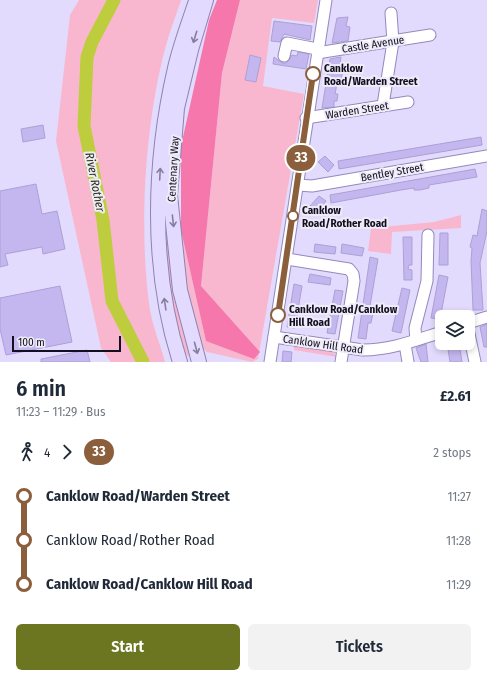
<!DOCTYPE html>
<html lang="en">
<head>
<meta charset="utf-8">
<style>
	:root { --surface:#fff; --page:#f2f2f3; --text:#1f2937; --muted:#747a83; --accent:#6c7620 }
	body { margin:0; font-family:"Fira Sans Condensed",sans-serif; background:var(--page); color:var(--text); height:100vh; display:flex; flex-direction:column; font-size:15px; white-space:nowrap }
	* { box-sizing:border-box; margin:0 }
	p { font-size:13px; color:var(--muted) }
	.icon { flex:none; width:22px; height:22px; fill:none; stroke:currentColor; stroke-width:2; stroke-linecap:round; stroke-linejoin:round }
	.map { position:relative; height:362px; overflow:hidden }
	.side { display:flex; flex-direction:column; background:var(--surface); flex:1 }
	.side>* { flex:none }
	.badge { padding:0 8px; border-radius:13px; font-size:14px; line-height:26px }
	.tools { position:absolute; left:435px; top:310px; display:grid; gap:8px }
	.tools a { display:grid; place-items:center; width:40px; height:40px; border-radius:6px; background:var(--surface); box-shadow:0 2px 6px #0003; font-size:20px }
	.scale { position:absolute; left:12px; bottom:10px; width:109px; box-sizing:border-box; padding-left:4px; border:2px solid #140e22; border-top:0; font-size:11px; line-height:14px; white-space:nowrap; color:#140e22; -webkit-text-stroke:3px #eeecf7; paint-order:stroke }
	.map>.badge { position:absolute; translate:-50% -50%; box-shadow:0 0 0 2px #fff }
	.legs { display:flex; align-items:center; gap:6px; height:44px; padding:0 16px; font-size:13px }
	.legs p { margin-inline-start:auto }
	.overview { display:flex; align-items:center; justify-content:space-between; height:68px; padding:0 16px }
	h1 { font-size:22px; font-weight:600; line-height:30px }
	.primary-button { display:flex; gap:8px; margin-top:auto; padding:8px 16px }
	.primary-button a { flex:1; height:46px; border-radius:6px; background:var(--accent); color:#fff; font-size:16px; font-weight:600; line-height:46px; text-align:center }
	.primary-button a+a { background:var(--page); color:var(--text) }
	ul { padding:0 16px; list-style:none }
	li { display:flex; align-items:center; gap:14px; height:44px; font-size:15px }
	li i { display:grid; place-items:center; width:6px; height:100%; margin:0 5px; background:currentColor }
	li i::after { content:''; width:10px; height:10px; margin:-5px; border:3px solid; border-radius:50%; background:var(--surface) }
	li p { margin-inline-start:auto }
	li:first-child i { background:linear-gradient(#0000 50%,currentColor 0) }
	li:last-child i { background:linear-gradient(currentColor 50%,#0000 0) }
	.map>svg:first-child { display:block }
</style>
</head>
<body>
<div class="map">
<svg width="487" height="362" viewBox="0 0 487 362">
	<rect width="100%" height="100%" fill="#e2dbfd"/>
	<!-- green -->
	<g fill="#f9b7cf">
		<path d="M79 0H181C176 16 169 33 165 49 145 125 139 226 149 303 151 323 160 343 165 362H111L101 348 56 141 70 15Z"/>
		<path d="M240 0H318L314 23 272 18 263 86 304 94 258 359 252 362 207 352 198 344 185 285 180 244 181 230 206 341 260 352 201 286 222 73Z"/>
		<path d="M165 190 192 356H188L181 348 177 339 165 251Z"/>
		<path d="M461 215V228L392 232 391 254 368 251 371 228 434 222Z"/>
		<path d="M294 345C307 347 330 345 337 357L294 350Z"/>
	</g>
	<!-- forest -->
	<path fill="#f577ab" d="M217 0H240L222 73 201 286 260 352 254 359 206 341 181 230V146L209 20Z"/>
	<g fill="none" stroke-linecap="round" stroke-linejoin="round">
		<!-- river -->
		<path stroke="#bdcd3e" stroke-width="13" d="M114 0 92 42 87 57 84 126 103 220 112 301 143 362"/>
	</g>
	<!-- building -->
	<g fill="#c4b6ee" stroke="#ada0d6">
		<path d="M348 17 346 26 350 27 348 41 332 43 337 18Z"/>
		<path d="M274 21 312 26 310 40 284 34 280 42 271 41Z"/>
		<path d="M298 52 309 54 306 69 273 64 274 57 282 63H286L289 60 292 55 297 56Z"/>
		<path d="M250 55 261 58 256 82 245 80Z"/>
		<path d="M341 57 340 64 344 65 341 79 338 78 335 94H338L337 101H334V107L322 108 330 59Z"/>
		<path d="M43 125 45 138 23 142 21 129Z"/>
		<path d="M481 137 482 145 339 169 338 161Z"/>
		<path d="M325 156 334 165 328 172 318 162Z"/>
		<path d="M475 169 477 177 429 185V188L420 190H414V188L401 190 331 203 330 195Z"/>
		<path d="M36 184 42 214 57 211 65 249 43 254 42 247 5 254 8 265 0 267V191Z"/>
		<path d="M319 196 326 201 318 212 310 206Z"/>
		<path d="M482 209 487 211V231L480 263 483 310H473L471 261 472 248 470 247 473 235 477 236Z"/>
		<path d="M440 233H448V265H439Z"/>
		<path d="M403 237H412V265H409L408 269 412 270V280H404Z"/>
		<path d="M315 244 336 247 335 254 314 252Z"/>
		<path d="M342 244 364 248 362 256 341 253Z"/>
		<path d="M370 257 378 259 370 306V313H373L371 323H368L366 339 358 338Z"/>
		<path d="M310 274 331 278 330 285 308 282Z"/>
		<path d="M439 275 448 277 440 319 431 318Z"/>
		<path d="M294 284 302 286 295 328 287 327Z"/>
		<path d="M60 286 72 342 6 355 0 329V298Z"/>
		<path d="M402 288 410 290 401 333 392 331Z"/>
		<path d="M335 290 343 291 335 334 327 333Z"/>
		<path d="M487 324V347H484L480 327Z"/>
		<path d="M447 343H459L462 362H450Z"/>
		<path d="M426 344 428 362H421L416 348Z"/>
		<path d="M87 350 90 362H41V359Z"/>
		<path d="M283 351 292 352 291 362H282Z"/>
	</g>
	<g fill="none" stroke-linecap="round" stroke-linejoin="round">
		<!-- minor casing -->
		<g stroke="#9588bd" stroke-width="13">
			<g id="minor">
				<path d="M317 53 430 35"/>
				<path d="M284 56 287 43 317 49"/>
				<path d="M383 105 393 42 391 13"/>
				<path d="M306 118 408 102"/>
				<path d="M298 185 312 186 487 156"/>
				<path d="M287 259 349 269 353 274 354 281 341 362"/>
				<path d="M468 323 487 317"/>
				<path d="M468 329 475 362"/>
				<path d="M274 337 363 350C391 350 416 340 442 332"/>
				<path d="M416 340 415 328 427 281 428 235"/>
				<path d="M405 344 408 362"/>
				<path d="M270 362 326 0"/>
			</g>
		</g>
		<!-- major casing -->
		<g stroke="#8f83b2" stroke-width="16">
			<g id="major">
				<path d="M180 362C150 269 153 163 175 68 180 46 188 25 195 4"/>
				<path d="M199 362 180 290 170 195 177 108 191 50 206 0"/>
			</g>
		</g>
		<!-- minor -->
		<use href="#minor" stroke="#fff" stroke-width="11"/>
		<!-- major -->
		<use href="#major" stroke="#e3daff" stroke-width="14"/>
	</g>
	<!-- one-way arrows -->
	<defs><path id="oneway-shaft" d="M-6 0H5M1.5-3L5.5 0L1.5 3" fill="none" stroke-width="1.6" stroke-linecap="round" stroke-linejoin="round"/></defs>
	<g stroke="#867e9c">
		<use href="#oneway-shaft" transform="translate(195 37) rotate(107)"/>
		<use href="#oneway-shaft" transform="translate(160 174) rotate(-87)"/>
		<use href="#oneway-shaft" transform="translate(173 221) rotate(84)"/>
		<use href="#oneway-shaft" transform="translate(165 304) rotate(-99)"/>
		<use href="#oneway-shaft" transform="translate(196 348) rotate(75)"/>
	</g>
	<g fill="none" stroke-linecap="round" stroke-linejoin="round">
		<!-- line-1 casing -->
		<g stroke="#fff" stroke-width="9">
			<path id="line-1" d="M278 315 313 74"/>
		</g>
		<!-- line-1 -->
		<use href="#line-1" stroke="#8b5e3c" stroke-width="6"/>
	</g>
	<!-- markers -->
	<g fill="#fff" stroke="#8b5e3c" stroke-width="2">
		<circle cx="313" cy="74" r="7"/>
		<circle cx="293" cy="216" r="5"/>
		<circle cx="278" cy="315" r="7"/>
	</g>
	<g text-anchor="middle" stroke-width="4" stroke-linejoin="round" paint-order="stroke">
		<!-- street labels -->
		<g font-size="11" fill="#140e22" stroke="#eeecf7">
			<text transform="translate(373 44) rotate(-9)" y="4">Castle Avenue</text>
			<text transform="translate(357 110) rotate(-9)" y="4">Warden Street</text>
			<text transform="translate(173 169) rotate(-87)" y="4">Centenary Way</text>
			<text transform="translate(392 172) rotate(-10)" y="4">Bentley Street</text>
			<text transform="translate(323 344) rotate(8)" y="4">Canklow Hill Road</text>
		</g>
		<!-- stop labels -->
		<g font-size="11" font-weight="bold" fill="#140e22" stroke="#eeecf7" text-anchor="start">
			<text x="324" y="72">Canklow<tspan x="324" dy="13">Road/Warden Street</tspan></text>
			<text x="302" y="214">Canklow<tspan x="302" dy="13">Road/Rother Road</tspan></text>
			<text x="289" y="313">Canklow Road/Canklow<tspan x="289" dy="13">Hill Road</tspan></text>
		</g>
		<!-- water labels -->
		<g font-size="12" font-style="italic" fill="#2d3019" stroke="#eeecf7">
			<text transform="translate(95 182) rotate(79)" y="4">River Rother</text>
		</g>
	</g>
</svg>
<div class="tools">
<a><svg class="icon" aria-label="layers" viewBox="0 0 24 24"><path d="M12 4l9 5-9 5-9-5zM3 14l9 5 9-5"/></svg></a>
</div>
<div class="scale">100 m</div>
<b class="badge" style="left:301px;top:158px;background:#8b5e3c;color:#fff">33</b>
</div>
<section class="side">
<div class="overview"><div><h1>6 min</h1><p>11:23 – 11:29 · Bus</p></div><b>£2.61</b></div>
<div class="legs"><svg class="icon" aria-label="walk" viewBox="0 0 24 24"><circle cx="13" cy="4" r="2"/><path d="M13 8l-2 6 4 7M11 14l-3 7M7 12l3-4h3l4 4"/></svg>4<svg class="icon" aria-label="forward" viewBox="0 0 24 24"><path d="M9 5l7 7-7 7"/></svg><b class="badge" style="background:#8b5e3c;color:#fff">33</b><p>2 stops</p></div>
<ul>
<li><i style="color:#8b5e3c"></i><b>Canklow Road/Warden Street</b><p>11:27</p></li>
<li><i style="color:#8b5e3c"></i><span>Canklow Road/Rother Road</span><p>11:28</p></li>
<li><i style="color:#8b5e3c"></i><b>Canklow Road/Canklow Hill Road</b><p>11:29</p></li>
</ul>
<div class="primary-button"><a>Start</a><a>Tickets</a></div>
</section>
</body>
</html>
